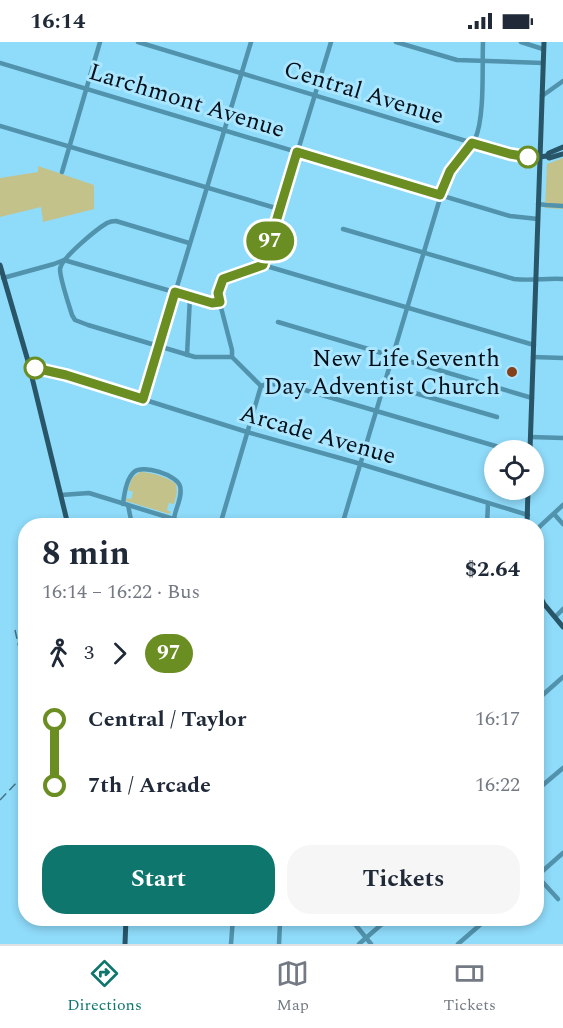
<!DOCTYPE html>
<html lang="en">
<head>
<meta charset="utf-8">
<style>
	:root { --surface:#fff; --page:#f6f6f7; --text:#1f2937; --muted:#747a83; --line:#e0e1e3; --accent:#0f766e }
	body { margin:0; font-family:Spectral,serif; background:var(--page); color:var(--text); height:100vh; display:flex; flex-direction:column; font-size:22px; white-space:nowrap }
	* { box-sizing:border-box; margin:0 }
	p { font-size:20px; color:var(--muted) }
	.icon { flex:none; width:33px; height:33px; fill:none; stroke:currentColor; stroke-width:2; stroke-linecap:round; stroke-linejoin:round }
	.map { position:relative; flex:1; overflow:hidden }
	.drawer { position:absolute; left:18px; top:476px; width:526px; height:408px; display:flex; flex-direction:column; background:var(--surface); border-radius:24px; box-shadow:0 3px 9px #0003 }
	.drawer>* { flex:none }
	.badge { padding:0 12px; border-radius:20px; font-size:21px; line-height:39px }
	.tools { position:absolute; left:484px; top:398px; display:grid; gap:12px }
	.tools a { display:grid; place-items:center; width:60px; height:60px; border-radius:50%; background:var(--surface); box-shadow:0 3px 9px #0003; font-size:30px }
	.map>.badge { position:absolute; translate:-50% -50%; box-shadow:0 0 0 3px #fff }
	.legs { display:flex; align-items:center; gap:9px; height:66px; padding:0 24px; font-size:20px }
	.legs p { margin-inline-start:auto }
	.summary { display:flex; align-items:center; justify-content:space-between; height:102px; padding:0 24px }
	h1 { font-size:33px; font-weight:700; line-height:45px }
	.action { display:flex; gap:12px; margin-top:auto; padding:12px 24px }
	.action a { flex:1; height:69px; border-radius:24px; background:var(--accent); color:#fff; font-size:24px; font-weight:700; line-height:69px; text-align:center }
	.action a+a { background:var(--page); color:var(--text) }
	ul { padding:0 24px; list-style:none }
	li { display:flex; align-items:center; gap:21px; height:66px; font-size:22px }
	li i { display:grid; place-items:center; width:9px; height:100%; margin:0 8px; background:currentColor }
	li i::after { content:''; width:15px; height:15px; margin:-8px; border:4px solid; border-radius:50%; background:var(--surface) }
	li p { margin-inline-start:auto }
	li:first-child i { background:linear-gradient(#0000 50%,currentColor 0) }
	li:last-child i { background:linear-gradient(currentColor 50%,#0000 0) }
	.status { display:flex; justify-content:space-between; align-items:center; height:42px; padding:0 30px; background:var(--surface); direction:ltr }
	.status svg { height:16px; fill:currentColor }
	.tab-bar { display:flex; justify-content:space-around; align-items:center; height:84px; border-top:2px solid var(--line); background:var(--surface); font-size:16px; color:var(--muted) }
	.tab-bar a { display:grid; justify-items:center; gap:3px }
	.tab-bar .selected { color:var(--accent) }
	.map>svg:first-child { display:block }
</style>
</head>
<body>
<div class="status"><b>16:14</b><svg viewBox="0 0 49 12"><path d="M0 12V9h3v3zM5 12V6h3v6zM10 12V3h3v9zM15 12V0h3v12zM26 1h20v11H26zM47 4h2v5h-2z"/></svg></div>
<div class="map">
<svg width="563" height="902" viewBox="0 0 563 902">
	<rect width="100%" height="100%" fill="#8fdbfa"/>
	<!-- green -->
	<g fill="#c4c28b">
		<path d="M563 116V167L545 166 547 122Z"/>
		<path d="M38 124 94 143V167L43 180 41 165 0 175V136L38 130Z"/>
		<path d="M140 430C151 430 168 435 176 442L177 450 174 462 169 461 167 468 171 470 169 472 126 459V456L131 457 133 450 128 448 132 436Z"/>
	</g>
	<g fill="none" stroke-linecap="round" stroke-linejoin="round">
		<!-- minor -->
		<g stroke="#5192ac" stroke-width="4.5">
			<path d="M138 0 506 111 520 115H539"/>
			<path d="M396 0 457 18 543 21"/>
			<path d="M521 0 543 7"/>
			<path d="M0 21 510 174 538 177"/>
			<path d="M542 54 563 39"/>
			<path d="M0 84 279 167"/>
			<path d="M62 130 100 0"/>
			<path d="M538 162 546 163 563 164"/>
			<path d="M343 187 514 237C530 239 547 236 563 237"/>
			<path d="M189 201 116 179C112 179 111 179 107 181 97 187 61 216 60 227 60 237 69 263 72 273L75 278 88 283 195 315H232"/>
			<path d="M263 223 534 303"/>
			<path d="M3 236 54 222 64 218 212 261 220 260"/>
			<path d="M278 280 532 356"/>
			<path d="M187 313 190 255"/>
			<path d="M533 315 563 316"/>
			<path d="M30 327 38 326 66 333 247 390 354 420 528 473"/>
			<path d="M384 342 497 375"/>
			<path d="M261 344 232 315V308L218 254V251L225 236 263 223 331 0"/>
			<path d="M261 344 267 342 288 343 509 408"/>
			<path d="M143 357 251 0"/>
			<path d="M531 395 563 396"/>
			<path d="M61 453 89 451 193 483"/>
			<path d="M123 462C124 453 127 436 134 430 143 422 177 433 180 444 183 455 175 467 174 477"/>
			<path d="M128 463 132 483"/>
			<path d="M554 472 563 482"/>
			<path d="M220 483 261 344"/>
			<path d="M342 483 444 143C450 124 466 113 475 97 485 76 482 24 483 0"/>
			<path d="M487 483 488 461"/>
			<path d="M537 487 563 463"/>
			<path d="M555 575 563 567"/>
			<path d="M537 658 563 635"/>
			<path d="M537 748 563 726"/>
			<path d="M537 834 563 811"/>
			<path d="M537 834 558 857"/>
			<path d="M350 876 371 902"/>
			<path d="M231 902 233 876"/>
			<path d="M279 902 280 881 285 876"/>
			<path d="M359 902 389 876"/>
			<path d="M458 902 488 876"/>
		</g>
		<!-- major -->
		<g stroke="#285567" stroke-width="5">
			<path d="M547 114 549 111 563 105"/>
			<path d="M539 115 547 114 549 116 563 112"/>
			<path d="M0 223 28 319 68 483"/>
			<path d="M530 408 544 0"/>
			<path d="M527 483 528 447"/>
			<path d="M537 549 544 562 563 585"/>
			<path d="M125 902 126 876"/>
		</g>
		<!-- rail -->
		<g stroke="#457386" stroke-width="1.5" stroke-dasharray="9 4.5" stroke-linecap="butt">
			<path d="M15 588 26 637"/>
			<path d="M0 758 18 739 26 727"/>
		</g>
	</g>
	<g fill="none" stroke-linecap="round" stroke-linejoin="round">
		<!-- line-1 casing -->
		<g stroke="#fff" stroke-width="14">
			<path id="line-1" d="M35 326 66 333 143 357 175 250 212 261 220 260 218 251 223 237 263 223 297 110 440 153 450 129 472 101 510 112 528 115"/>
		</g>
		<!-- line-1 -->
		<use href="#line-1" stroke="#6b8e23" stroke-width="9"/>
	</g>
	<!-- markers -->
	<g fill="#fff" stroke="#6b8e23" stroke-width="3">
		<circle cx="528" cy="115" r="10"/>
		<circle cx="35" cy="326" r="10"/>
	</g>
	<circle fill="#853f19" stroke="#aae6ff" stroke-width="2" cx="512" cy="330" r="6"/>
	<g text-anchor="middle" stroke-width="6" stroke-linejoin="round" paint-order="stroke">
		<!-- street labels -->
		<g font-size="24" fill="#001018" stroke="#aae6ff">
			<text transform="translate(364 50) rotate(17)" y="8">Central Avenue</text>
			<text transform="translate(187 58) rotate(17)" y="8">Larchmont Avenue</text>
			<text transform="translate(318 392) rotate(16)" y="8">Arcade Avenue</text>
		</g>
		<!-- poi labels -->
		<g font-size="24" fill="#001018" stroke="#aae6ff" text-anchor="end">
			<text x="500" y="324">New Life Seventh<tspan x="500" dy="28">Day Adventist Church</tspan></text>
		</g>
	</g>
</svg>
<div class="tools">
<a><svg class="icon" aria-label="locate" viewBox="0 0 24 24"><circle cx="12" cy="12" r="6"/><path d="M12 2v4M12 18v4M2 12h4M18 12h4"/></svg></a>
</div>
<b class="badge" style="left:270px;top:199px;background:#6b8e23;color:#fff">97</b>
<section class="drawer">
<div class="summary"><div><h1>8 min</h1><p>16:14 – 16:22 · Bus</p></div><b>$2.64</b></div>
<div class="legs"><svg class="icon" aria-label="walk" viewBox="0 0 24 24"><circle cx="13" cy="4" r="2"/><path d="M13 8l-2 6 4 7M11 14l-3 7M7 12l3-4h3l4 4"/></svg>3<svg class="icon" aria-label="forward" viewBox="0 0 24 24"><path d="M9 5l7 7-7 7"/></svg><b class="badge" style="background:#6b8e23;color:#fff">97</b></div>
<ul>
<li><i style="color:#6b8e23"></i><b>Central / Taylor</b><p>16:17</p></li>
<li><i style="color:#6b8e23"></i><b>7th / Arcade</b><p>16:22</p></li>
</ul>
<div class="action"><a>Start</a><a>Tickets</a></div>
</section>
</div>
<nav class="tab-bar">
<a class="selected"><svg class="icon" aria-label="directions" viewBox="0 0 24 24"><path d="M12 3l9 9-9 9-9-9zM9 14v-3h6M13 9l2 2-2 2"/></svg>Directions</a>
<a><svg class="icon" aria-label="map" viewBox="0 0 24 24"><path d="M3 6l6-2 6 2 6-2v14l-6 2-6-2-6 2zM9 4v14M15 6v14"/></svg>Map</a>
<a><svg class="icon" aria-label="tickets" viewBox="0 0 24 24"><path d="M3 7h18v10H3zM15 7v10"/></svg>Tickets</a>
</nav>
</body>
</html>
